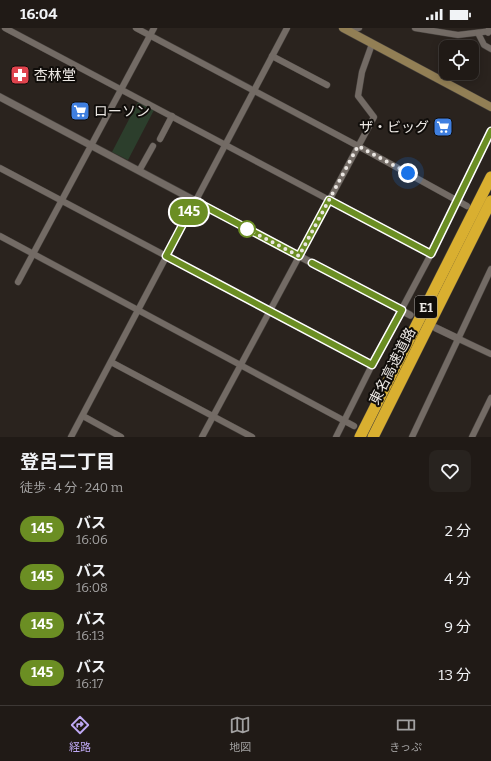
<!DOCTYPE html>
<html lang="ja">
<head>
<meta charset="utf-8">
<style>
	:root { --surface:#201a16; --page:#28231f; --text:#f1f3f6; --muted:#a2a1a1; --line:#3d3835; --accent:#bfa9f4 }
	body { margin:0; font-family:Bitter,"Noto Sans JP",serif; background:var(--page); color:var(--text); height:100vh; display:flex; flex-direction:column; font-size:15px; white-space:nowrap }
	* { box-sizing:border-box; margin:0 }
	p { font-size:13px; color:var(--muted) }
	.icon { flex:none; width:22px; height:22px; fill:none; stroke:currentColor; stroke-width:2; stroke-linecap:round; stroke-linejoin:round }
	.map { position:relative; height:409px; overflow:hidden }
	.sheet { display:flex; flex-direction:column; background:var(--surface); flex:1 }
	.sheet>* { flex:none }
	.badge { padding:0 8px; border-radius:13px; font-size:14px; line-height:26px }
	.buttons { position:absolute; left:439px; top:12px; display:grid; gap:8px }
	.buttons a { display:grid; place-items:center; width:40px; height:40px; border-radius:8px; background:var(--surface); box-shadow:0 2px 10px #0003,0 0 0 1px var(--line); font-size:20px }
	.you { position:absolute; width:20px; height:20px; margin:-10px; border:3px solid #fff; border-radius:50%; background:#1a73e8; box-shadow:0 0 0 6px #1a73e833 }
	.map>.badge { position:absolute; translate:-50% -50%; box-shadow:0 0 0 2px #fff }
	.round { display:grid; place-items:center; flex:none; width:42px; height:42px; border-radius:8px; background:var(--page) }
	.summary { display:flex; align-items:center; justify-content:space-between; height:68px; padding:0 20px }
	h1 { font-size:19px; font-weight:700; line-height:30px }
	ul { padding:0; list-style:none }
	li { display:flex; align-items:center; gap:12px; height:48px; padding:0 20px }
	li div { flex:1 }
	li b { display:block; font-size:15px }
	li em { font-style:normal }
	li .badge { min-width:44px; font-weight:700; text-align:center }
	.status { display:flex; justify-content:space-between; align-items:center; height:28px; padding:0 20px; background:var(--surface); direction:ltr }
	.status svg { height:11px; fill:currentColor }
	.dock { display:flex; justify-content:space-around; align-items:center; height:56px; border-top:1px solid var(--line); background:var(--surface); font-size:11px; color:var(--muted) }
	.dock a { display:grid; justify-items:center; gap:2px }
	.dock .active { color:var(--accent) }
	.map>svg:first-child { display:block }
</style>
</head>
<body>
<div class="status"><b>16:04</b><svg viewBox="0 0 49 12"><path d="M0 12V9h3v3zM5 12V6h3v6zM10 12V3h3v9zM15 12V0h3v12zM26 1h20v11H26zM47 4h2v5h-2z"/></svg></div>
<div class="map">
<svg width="491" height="409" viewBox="0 0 491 409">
	<rect width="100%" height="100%" fill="#2a231e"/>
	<!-- green -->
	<path fill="#2c3e2c" d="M138 74 154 82 128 132 112 124Z"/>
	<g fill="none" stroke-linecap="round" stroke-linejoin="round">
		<!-- minor casing -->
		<g stroke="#46413d" stroke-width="7">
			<g id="minor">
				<path d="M5 0 431 226"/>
				<path d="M136 0 358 118 467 178"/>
				<path d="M415 0 458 7 491 3"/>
				<path d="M349 3 359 0"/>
				<path d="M478 5 484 17 491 21"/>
				<path d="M272 28 327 57"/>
				<path d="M160 111 172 88"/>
				<path d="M0 140 372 337"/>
				<path d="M139 143 153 118"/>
				<path d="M0 208 354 398"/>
				<path d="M18 254 154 0"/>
				<path d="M459 311 491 326"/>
				<path d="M111 334 252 409"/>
				<path d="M83 388 121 409"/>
				<path d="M71 409 287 0"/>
				<path d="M202 409 374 89 358 68 362 44 372 16"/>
				<path d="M336 409 372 337 431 226 491 103"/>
				<path d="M412 409 491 241"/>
				<path d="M472 409 491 370"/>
			</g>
		</g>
		<!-- tertiary casing -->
		<g stroke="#46413d" stroke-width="8">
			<g id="tertiary">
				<path d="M488 4 490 0"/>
				<path d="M0 69 410 287"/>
				<path d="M436 300 459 311"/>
			</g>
		</g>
		<!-- secondary casing -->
		<g stroke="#46413d" stroke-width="9">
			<path id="secondary" d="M343 0 491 79"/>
		</g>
		<!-- motorway casing -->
		<g stroke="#46413d" stroke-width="12">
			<g id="motorway">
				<path d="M360 409 491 149"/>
				<path d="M373 409 491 173"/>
			</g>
		</g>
		<!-- minor -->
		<use href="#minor" stroke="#736b65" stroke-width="6"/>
		<!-- tertiary -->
		<use href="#tertiary" stroke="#736b65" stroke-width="7"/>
		<!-- secondary -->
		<use href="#secondary" stroke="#927f55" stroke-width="8"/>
		<!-- motorway -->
		<use href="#motorway" stroke="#d9af30" stroke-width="11"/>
	</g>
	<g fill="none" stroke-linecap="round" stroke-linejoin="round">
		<!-- line casing -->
		<g stroke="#fff" stroke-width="9">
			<path id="line" d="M312 235 402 282 372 337 166 228 195 173 299 228 329 172 431 226 491 103"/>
		</g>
		<!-- line -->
		<use href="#line" stroke="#6b8e23" stroke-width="6"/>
		<!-- walk -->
		<path stroke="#ebe7e3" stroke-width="4" stroke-dasharray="0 7.2" d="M247 201 299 228 358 118 408 145"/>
	</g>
	<!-- icons -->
	<defs>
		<g id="pharmacy-square" transform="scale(1)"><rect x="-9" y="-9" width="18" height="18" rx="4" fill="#e0444e" stroke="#100d0a"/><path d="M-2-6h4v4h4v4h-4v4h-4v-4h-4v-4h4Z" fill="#fff"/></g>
		<g id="supermarket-square" transform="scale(1)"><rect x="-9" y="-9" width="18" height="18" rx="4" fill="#3f7fe0" stroke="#100d0a"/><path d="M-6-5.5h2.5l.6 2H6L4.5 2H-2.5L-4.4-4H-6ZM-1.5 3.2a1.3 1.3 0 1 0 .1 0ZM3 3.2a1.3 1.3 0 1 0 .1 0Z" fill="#fff"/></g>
	</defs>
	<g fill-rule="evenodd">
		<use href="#pharmacy-square" x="20" y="47"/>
		<use href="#supermarket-square" x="80" y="83"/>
		<use href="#supermarket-square" x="443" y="99"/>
	</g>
	<!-- markers -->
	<circle fill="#fff" stroke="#6b8e23" stroke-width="2" cx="247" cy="201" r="8"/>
	<g text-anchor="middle" stroke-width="4" stroke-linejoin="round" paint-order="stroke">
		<!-- shield labels -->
		<rect fill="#100d0a" stroke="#a9a6a2" stroke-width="1" x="415" y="268" width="22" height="22" rx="3"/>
		<g font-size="13" font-weight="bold" fill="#ebe7e3">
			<text x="426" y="284">E1</text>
		</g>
		<!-- poi labels -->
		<g font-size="14" fill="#ebe7e3" stroke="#100d0a" text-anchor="start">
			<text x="34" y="52">杏林堂</text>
			<text x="94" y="88">ローソン</text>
			<text x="429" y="104" text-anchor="end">ザ・ビッグ</text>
		</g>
		<!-- street labels -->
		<g font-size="14" fill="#ebe7e3" stroke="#100d0a">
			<text transform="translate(392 338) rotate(-63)" y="5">東名高速道路</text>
		</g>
	</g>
</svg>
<div class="buttons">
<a><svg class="icon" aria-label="locate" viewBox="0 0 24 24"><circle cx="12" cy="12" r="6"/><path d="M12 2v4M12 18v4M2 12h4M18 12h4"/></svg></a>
</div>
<div class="you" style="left:408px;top:145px"></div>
<b class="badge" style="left:189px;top:184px;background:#6b8e23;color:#fff">145</b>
</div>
<section class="sheet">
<div class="summary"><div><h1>登呂二丁目</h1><p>徒歩 · 4 分 · 240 m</p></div><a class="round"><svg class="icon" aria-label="heart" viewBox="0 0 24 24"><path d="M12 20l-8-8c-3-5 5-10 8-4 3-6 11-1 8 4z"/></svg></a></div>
<ul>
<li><span class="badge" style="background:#6b8e23;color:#fff">145</span><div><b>バス</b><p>16:06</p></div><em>2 分</em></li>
<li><span class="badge" style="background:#6b8e23;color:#fff">145</span><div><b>バス</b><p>16:08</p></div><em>4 分</em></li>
<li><span class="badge" style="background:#6b8e23;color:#fff">145</span><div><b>バス</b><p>16:13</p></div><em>9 分</em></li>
<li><span class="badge" style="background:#6b8e23;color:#fff">145</span><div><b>バス</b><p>16:17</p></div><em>13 分</em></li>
</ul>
</section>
<nav class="dock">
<a class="active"><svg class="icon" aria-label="directions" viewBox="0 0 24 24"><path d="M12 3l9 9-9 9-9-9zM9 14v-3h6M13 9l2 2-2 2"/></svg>経路</a>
<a><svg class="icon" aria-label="map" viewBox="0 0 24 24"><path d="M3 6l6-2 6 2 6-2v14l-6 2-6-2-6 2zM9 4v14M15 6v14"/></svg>地図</a>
<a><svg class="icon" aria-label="tickets" viewBox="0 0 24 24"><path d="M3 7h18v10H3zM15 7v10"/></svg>きっぷ</a>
</nav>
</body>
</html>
